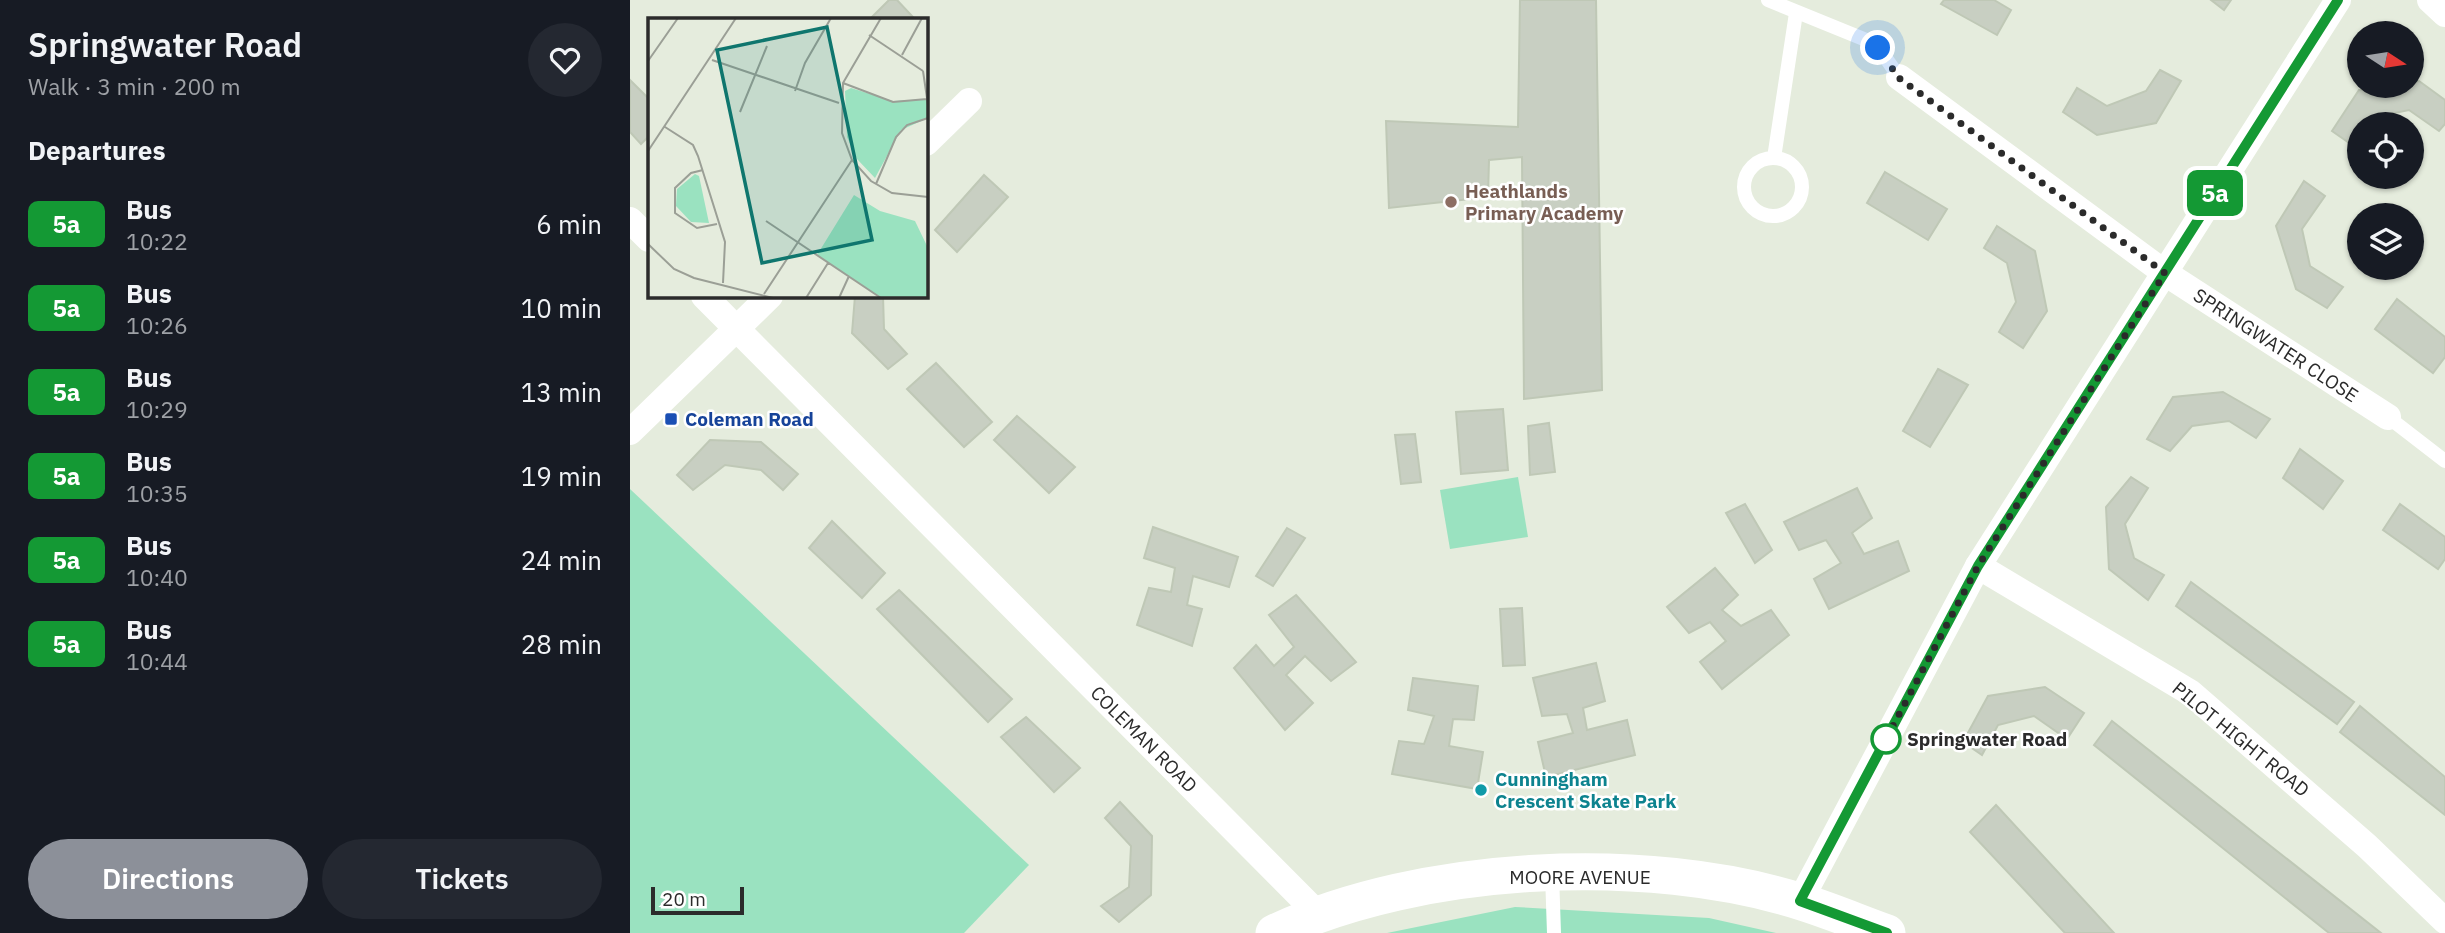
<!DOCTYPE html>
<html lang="en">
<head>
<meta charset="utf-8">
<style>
	:root { --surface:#171b24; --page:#242831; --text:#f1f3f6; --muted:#9ea1a6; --accent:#8c9099 }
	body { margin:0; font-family:"IBM Plex Sans",sans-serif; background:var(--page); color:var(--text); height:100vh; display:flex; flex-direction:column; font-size:26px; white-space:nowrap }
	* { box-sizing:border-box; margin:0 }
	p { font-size:23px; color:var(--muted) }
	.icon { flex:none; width:38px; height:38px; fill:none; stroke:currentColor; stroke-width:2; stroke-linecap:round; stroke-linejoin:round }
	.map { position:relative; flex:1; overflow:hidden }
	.sheet { display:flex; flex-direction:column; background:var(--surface); width:630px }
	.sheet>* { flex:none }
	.badge { padding:0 14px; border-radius:10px; font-size:24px; line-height:46px }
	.needle { width:46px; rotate:102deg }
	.fabs { position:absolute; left:1717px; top:21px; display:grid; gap:14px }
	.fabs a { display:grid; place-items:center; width:77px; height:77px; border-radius:50%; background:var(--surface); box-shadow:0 2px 5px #0004; font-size:35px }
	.scale { position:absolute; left:21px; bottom:18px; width:93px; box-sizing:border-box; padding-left:7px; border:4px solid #2b2b2b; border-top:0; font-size:19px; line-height:24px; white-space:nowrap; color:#2b2b2b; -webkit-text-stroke:5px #fff; paint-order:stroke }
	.you { position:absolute; width:35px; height:35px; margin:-18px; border:5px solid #fff; border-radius:50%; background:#1a73e8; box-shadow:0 0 0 10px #1a73e833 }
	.map>.badge { position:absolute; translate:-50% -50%; box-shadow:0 0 0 4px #fff }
	h2 { padding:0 28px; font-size:26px; line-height:63px }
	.round { display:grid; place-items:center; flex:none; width:74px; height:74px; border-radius:37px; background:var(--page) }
	.overview { display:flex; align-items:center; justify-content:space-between; height:119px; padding:0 28px }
	h1 { font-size:33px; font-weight:600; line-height:52px }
	.cta { display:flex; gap:14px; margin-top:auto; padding:14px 28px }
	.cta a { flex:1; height:80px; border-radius:42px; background:var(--accent); color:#fff; font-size:28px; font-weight:600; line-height:80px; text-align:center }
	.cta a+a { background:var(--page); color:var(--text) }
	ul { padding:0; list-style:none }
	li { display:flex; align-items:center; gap:21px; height:84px; padding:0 28px }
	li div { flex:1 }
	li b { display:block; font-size:26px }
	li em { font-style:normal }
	li .badge { min-width:77px; font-weight:700; text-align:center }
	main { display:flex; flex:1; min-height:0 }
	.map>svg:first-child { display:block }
</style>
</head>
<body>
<main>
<section class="sheet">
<div class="overview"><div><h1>Springwater Road</h1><p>Walk · 3 min · 200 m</p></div><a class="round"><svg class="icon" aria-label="heart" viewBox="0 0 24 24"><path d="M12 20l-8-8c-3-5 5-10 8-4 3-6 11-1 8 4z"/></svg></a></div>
<h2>Departures</h2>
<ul>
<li><span class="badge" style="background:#149934;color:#fff">5a</span><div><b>Bus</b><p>10:22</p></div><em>6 min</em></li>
<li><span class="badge" style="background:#149934;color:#fff">5a</span><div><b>Bus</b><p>10:26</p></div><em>10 min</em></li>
<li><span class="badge" style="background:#149934;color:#fff">5a</span><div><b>Bus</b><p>10:29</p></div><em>13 min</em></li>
<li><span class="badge" style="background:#149934;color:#fff">5a</span><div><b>Bus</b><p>10:35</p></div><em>19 min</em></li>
<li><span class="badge" style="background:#149934;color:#fff">5a</span><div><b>Bus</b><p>10:40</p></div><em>24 min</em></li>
<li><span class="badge" style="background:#149934;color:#fff">5a</span><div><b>Bus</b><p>10:44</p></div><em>28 min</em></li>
</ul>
<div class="cta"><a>Directions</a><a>Tickets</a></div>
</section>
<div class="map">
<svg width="1815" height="933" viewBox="0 0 1815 933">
	<rect width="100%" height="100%" fill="#e5ecdd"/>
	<!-- green -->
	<g fill="#9ae2c0">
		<path d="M888 477 898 537 820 549 810 490Z"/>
		<path d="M0 489 399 865 334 933H0Z"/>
		<path d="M885 907 1079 918 1146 933H757Z"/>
	</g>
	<!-- building -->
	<g fill="#c8cfc2" stroke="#bfc8b6" stroke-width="2">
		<path d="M259 0H267L283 17 240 19Z"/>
		<path d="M890 0H966L972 390 894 399 892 157 859 160 858 197 759 208 756 121 888 127Z"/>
		<path d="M1314 0H1364L1381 10 1367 35 1311 4Z"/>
		<path d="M1581 0H1601L1594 10Z"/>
		<path d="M1530 70 1551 81 1526 123 1467 135 1433 112 1447 88 1477 106 1516 91Z"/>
		<path d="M0 80 19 99V136L11 144 0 132Z"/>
		<path d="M1789 81 1815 100V124L1809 131 1779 110 1740 118 1737 124H1729V139L1725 147 1702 131 1729 90 1782 86V82Z"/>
		<path d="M1255 172 1317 209 1298 240 1237 203Z"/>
		<path d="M354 175 378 197 327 252 305 230Z"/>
		<path d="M1674 181 1695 196 1672 229 1680 266 1713 287 1697 308 1666 289 1646 226Z"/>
		<path d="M1367 226 1405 251 1417 311 1393 348 1369 332 1386 302 1377 263 1354 248Z"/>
		<path d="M225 296H253L254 329 277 354 258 369 222 333Z"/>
		<path d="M1767 299 1815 337V357L1803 373 1745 329Z"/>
		<path d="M306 363 362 422 334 447 277 389Z"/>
		<path d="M1308 369 1338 385 1300 447 1273 431Z"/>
		<path d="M1593 392 1640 419 1626 438 1599 421 1562 426 1540 451 1517 439 1543 397Z"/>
		<path d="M873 409 878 470 831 474 826 412Z"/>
		<path d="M387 416 445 467 419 493 364 440Z"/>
		<path d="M919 423 925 472 900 475 898 426Z"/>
		<path d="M785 434 791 482 771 484 765 435Z"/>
		<path d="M80 440 131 442 168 474 153 490 131 470 95 465 63 490 47 475Z"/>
		<path d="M1670 449 1713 481 1693 509 1653 478Z"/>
		<path d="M1501 477 1518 488 1495 524 1504 558 1534 575 1518 600 1479 569 1476 507Z"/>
		<path d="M1227 488 1242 518 1222 533 1234 554 1268 541 1279 571 1199 609 1184 579 1211 563 1196 540 1169 550 1154 522Z"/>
		<path d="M1115 504 1142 550 1125 563 1096 513Z"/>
		<path d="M1770 504 1815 537V559L1808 569 1753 530Z"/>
		<path d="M202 521 255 573 232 598 179 548Z"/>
		<path d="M523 527 608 557 599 587 563 576 557 605 572 609 562 646 507 625 519 588 541 592 545 568 514 558Z"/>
		<path d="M657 528 675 538 643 586 626 576Z"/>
		<path d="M1085 568 1108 595 1092 610 1111 626 1141 610 1159 635 1092 689 1070 662 1096 641 1080 622 1059 633 1037 607Z"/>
		<path d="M1561 582 1724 702 1707 724 1546 606Z"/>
		<path d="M269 590 382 699 358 722 247 609Z"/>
		<path d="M666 595 726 662 701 681 675 656 656 675 683 703 655 730 604 668 626 645 644 666 664 647 639 615Z"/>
		<path d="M892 608 895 665 873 666 870 609Z"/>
		<path d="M966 663 975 701 953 708 957 730 997 720 1005 755 916 777 908 742 943 733 937 714 912 716 903 678Z"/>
		<path d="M783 678 848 686 844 720 823 719 819 746 853 752 847 789 762 774 769 741 794 744 804 716 778 710Z"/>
		<path d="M1415 687 1454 713 1437 739 1404 716 1368 725 1352 755 1333 742 1358 696Z"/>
		<path d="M1730 706 1815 777V815L1710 732Z"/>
		<path d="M396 717 450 768 424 792 371 737Z"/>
		<path d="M1482 721 1751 933H1699L1464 745Z"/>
		<path d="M490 802 522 836 521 895 489 922 471 906 499 887 501 846 475 818Z"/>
		<path d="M1366 805 1484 933H1435L1340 832Z"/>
	</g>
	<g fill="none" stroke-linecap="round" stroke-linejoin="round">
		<!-- lane -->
		<g stroke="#fff" stroke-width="14">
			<path d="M1138 0 1246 44 1269 77"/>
			<path d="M1144 158 1166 13"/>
			<circle cx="1143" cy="187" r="29"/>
			<path d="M1758 417 1815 461"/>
			<path d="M922 874 924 933"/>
		</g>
		<!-- street -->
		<g stroke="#fff" stroke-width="26">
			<path d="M1800 0 1815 14"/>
			<path d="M1269 77 1535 273 1758 417"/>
			<path d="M296 143 339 101"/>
			<path d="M0 220 19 239"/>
			<path d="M74 296 687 913"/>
			<path d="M0 432 140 296"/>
			<path d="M1348 566 1561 693 1737 846 1815 921"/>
			<path d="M1170 901 1348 566 1708 0"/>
		</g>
		<!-- secondary -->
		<path stroke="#fff" stroke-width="37" d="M644 933C792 864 1016 853 1172 902 1201 911 1229 923 1257 933"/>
	</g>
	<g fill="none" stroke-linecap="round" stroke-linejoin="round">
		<!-- line casing -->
		<g stroke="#fff" stroke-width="16">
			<path id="line" d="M1257 933 1170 901 1348 566 1708 0"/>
		</g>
		<!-- line -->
		<use href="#line" stroke="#149934" stroke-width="10"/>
		<!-- walk -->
		<path stroke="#2b2b2b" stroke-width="7" stroke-dasharray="0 12.6" d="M1248 48 1269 78 1535 273 1348 566 1256 739"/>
	</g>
	<!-- markers -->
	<circle fill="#8d6e63" stroke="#fff" stroke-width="2.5" cx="821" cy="202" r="7"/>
	<rect fill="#1a4fb4" stroke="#fff" stroke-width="2.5" x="34" y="412" width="14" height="14" rx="3.5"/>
	<circle fill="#fff" stroke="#149934" stroke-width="3.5" cx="1256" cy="739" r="14"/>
	<circle fill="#0f9aa8" stroke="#fff" stroke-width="2.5" cx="851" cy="790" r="7"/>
	<g text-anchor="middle" stroke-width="5" stroke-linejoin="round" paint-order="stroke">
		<!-- education labels -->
		<g font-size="19" font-weight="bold" fill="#785e54" stroke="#fff" text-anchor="start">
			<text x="835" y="198">Heathlands<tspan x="835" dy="22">Primary Academy</tspan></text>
		</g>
		<!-- street labels -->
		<g font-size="19" fill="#2b2b2b" stroke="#fff">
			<text transform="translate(1646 345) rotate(33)" y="7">SPRINGWATER CLOSE</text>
			<text transform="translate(514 739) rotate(45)" y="7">COLEMAN ROAD</text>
			<text transform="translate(1611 739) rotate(39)" y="7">PILOT HIGHT ROAD</text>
			<text x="950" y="884">MOORE AVENUE</text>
		</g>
		<!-- transit labels -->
		<g font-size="19" font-weight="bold" fill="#164399" stroke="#fff" text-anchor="start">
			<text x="55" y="426">Coleman Road</text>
		</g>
		<!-- stop labels -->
		<g font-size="19" font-weight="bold" fill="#2b2b2b" stroke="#fff" text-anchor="start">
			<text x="1277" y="746">Springwater Road</text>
		</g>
		<!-- culture labels -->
		<g font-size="19" font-weight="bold" fill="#0d838f" stroke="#fff" text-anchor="start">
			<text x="865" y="786">Cunningham<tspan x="865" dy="22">Crescent Skate Park</tspan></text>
		</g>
	</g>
	<!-- overview -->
	<g transform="translate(18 18)">
		<rect width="280" height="280" fill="#e5ecdd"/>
		<path d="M203 70 245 83 279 81 280 86V100L253 112 227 160 209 141 199 119 197 73ZM47 156 51 158 61 205 43 204 28 188 29 171ZM206 177 232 193 267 203 280 230V280H233L169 237Z" fill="#9ae2c0"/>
		<path fill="none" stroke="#9b9f96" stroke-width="2" d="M233 0 195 65 194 115 204 142 223 163 244 175 280 179M221 17 275 53M254 37 274 0M64 42 191 85M0 43 30 0M275 53 280 87M195 65 245 84 279 81M147 73 157 45 183 0M92 94 119 28M17 109 45 127 50 138 77 224 75 265M0 133 88 0M55 152 43 155 27 170V195L49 210 69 206M228 166 248 119 259 107 280 100M118 203 233 280M0 226 26 251 46 260 125 280M116 276 204 142M158 280 180 245M191 280 201 258"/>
		<path fill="#0f766e" fill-opacity="0.15" stroke="#0f766e" stroke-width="3.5" d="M179 9 224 222 114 245 69 32Z"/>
		<rect width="280" height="280" fill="none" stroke="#2b2b2b" stroke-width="3.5"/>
	</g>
</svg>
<div class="fabs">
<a><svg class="needle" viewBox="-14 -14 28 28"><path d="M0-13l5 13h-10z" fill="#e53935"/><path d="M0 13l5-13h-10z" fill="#9ea1a6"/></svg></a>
<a><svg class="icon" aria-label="locate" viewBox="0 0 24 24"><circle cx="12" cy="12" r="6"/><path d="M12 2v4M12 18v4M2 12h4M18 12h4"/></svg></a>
<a><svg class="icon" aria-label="layers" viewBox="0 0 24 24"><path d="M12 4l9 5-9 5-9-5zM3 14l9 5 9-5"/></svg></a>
</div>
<div class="scale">20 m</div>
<div class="you" style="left:1248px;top:48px"></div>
<b class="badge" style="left:1585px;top:193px;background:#149934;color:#fff">5a</b>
</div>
</main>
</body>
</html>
